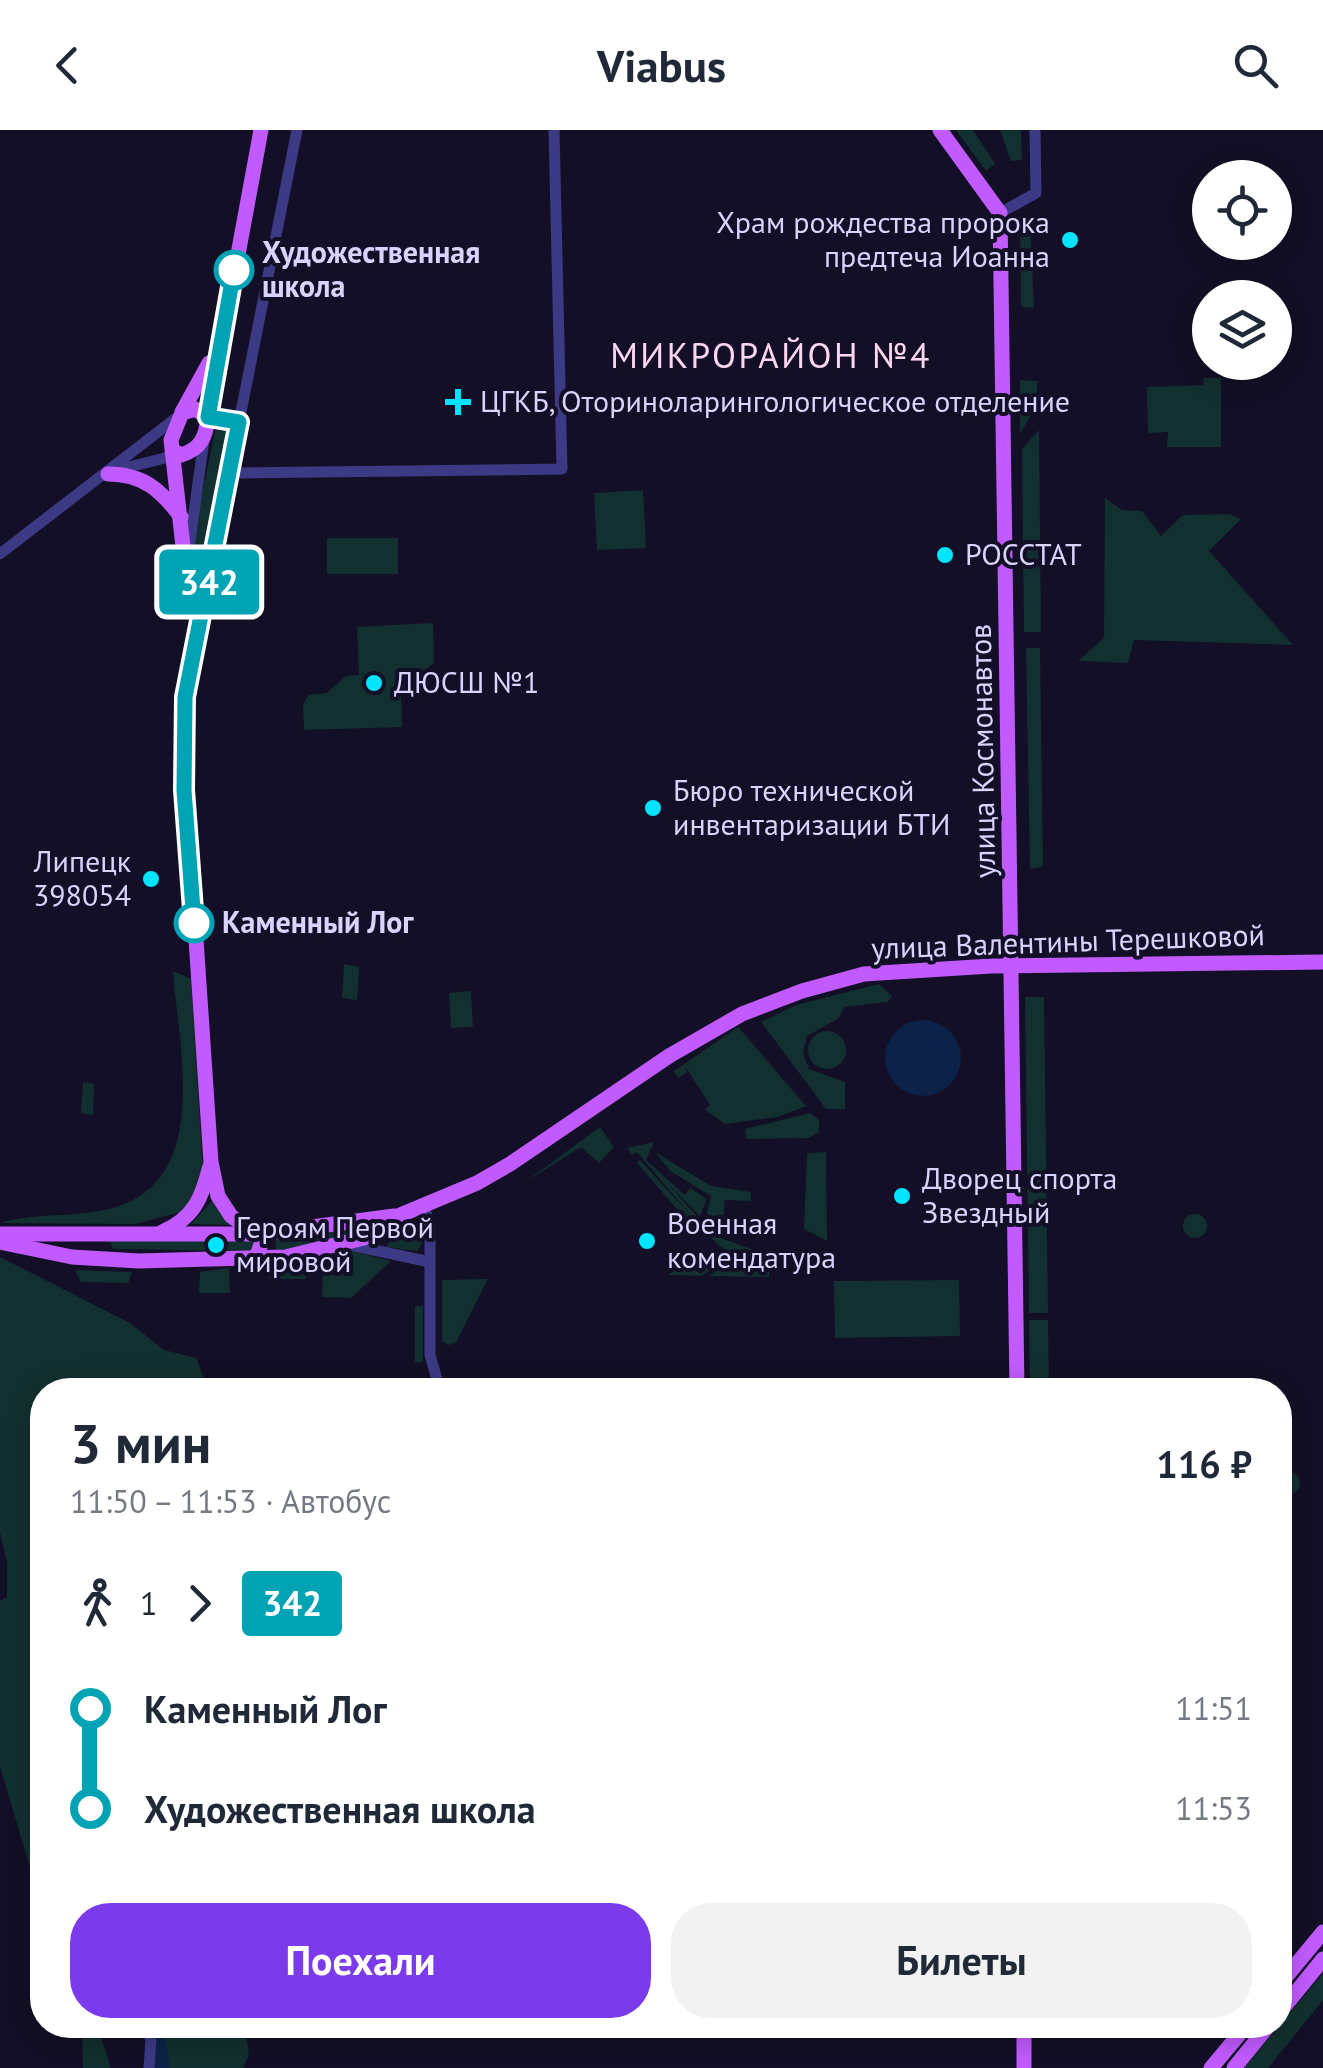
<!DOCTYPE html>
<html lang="ru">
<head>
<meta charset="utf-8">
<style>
	:root { --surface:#fff; --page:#f2f2f3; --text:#1f2937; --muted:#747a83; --accent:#7c3aed }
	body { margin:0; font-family:"PT Sans",sans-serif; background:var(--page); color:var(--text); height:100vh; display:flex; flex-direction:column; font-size:38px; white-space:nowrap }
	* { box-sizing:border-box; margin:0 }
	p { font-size:32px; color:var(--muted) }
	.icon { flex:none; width:55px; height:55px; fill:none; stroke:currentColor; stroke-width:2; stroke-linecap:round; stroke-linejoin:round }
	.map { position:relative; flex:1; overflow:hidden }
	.sheet { position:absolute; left:30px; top:1248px; width:1262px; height:660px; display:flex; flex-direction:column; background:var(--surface); border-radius:40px; box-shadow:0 5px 25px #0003 }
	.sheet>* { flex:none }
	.badge { padding:0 20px; border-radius:8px; font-size:35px; line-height:65px }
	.buttons { position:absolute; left:1192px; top:30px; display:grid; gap:20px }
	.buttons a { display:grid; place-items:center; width:100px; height:100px; border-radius:50%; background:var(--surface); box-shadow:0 5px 25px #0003; font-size:50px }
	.map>.badge { position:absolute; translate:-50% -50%; box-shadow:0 0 0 5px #fff }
	.legs { display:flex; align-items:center; gap:15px; height:110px; padding:0 40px; font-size:32px }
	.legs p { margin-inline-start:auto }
	.head { display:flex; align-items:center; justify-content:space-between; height:170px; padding:0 40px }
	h1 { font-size:55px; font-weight:700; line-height:75px }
	.button { display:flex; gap:20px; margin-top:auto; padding:20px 40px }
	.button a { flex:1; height:115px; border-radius:40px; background:var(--accent); color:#fff; font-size:40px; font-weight:700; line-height:115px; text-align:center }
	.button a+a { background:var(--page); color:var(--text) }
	ul { padding:0 40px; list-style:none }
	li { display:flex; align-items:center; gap:35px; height:100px; font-size:38px }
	li i { display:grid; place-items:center; width:15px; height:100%; margin:0 12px; background:currentColor }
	li i::after { content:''; width:25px; height:25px; margin:-12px; border:8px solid; border-radius:50%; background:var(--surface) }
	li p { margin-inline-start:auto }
	li:first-child i { background:linear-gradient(#0000 50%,currentColor 0) }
	li:last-child i { background:linear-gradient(currentColor 50%,#0000 0) }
	header { display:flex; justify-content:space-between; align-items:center; height:130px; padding:0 40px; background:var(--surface); font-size:45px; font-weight:700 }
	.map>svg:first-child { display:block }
</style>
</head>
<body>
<header><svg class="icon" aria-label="back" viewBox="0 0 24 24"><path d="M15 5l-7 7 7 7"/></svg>Viabus<svg class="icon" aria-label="search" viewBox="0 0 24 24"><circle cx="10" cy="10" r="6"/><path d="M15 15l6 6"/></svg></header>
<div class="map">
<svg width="1323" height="1938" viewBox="0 0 1323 1938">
	<rect width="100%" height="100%" fill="#130f26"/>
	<!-- green -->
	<g fill="#12302f">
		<path d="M956 0H973L995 34 986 41Z"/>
		<path d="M1000 0H1021L1022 30 1011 31Z"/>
		<path d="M1030 90 1034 178 1021 177 1020 92Z"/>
		<path d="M1204 248H1221V317H1167L1168 302 1148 303 1147 257 1203 255Z"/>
		<path d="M1020 250 1037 251V276L1020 303Z"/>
		<path d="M223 298 232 304 204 444 193 434 191 419 215 301Z"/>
		<path d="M1039 300 1041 502H1024L1022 319Z"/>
		<path d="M643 360 646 418 597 420 594 363Z"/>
		<path d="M1105 368 1122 380 1142 381 1161 406 1183 385 1229 384 1241 389 1209 421 1293 515 1134 510 1128 533 1078 531 1104 508Z"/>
		<rect x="327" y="408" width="71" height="36"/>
		<path d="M433 493 434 533 401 559 402 597 304 600 303 574 309 565 327 563 346 546 359 545 357 497Z"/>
		<path d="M1026 518H1040L1043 737 1030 739Z"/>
		<path d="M344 834 359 837 357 870 342 868Z"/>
		<path d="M173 841 191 849 203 1041 201 1057 185 1081 135 1094 0 1093C34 1082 77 1088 113 1078 213 1049 178 917 173 841Z"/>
		<path d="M879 854 892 866 888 872 844 877 839 888 807 906 803 923 809 939 845 952V979H826L761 892 796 875Z"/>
		<path d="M471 861 473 897 451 898 449 863Z"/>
		<path d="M1025 867H1044L1048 1183H1029Z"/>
		<path d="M738 897 740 899 806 976 778 987 725 994 705 980 710 975 685 936 687 942 678 948 674 941Z"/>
		<circle cx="827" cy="920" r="19"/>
		<path d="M83 952 94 954 93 985 81 983Z"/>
		<path d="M810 983 819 990V1002L808 1008 746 1009 745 999Z"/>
		<path d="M600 997 614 1017 599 1033 581 1017 525 1052Z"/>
		<path d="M654 1012 646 1030 685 1065 690 1058 707 1069 700 1086 667 1053 715 1106 757 1121 756 1129H762V1121L770 1122V1133C739 1135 721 1119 701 1097L696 1101 637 1033 640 1030 693 1088 637 1022 632 1025 627 1018Z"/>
		<path d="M655 1022 711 1056 751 1062V1071L725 1070 722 1100 707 1083 711 1066 670 1041Z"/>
		<path d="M826 1022 827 1111 804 1099 807 1023Z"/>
		<path d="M213 1070 233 1095 191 1094Z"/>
		<circle cx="1195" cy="1096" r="12"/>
		<path d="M380 1091 335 1109 276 1121 275 1106Z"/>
		<path d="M421 1094 423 1112 417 1121 386 1117 394 1104Z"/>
		<path d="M110 1111H255L251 1121 113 1119Z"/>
		<path d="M349 1120 391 1131 351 1168 322 1167 323 1131Z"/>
		<path d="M720 1121 727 1127 702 1146 669 1145 683 1131 701 1144Z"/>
		<path d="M0 1127 130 1193 164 1220 196 1228 209 1260H42V1483L36 1502 42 1545V1778L0 1636V1471L7 1467V1432L0 1402Z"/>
		<path d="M730 1130 751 1138 769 1136V1147L709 1146Z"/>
		<path d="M299 1136 307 1141 305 1149H269L268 1142Z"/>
		<path d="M229 1138 230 1163H199L200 1142Z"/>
		<path d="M75 1140 132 1142 128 1153 81 1152Z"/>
		<path d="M488 1149 456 1213 448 1215 442 1211V1150Z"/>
		<path d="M959 1150 960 1206 835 1208 834 1151Z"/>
		<rect x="415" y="1176" width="8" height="56"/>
		<path d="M1029 1190H1048L1049 1260H1030Z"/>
		<circle cx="1289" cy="1353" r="11"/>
		<path d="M1323 1843V1870L1268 1938H1244Z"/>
		<path d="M82 1895H97L111 1938H83Z"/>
		<path d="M155 1895H245L249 1924 243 1938H157Z"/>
	</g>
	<!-- water -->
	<circle fill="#0c2248" cx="923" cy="928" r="38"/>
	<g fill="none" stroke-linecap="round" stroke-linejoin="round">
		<!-- river -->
		<path stroke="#0c2248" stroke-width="15" d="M156 1895 162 1938"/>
		<!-- minor -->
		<g stroke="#3d3a85" stroke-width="11">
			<path d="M1000 83 1036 63 1035 0"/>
			<path d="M239 292 297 0"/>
			<path d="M121 339 165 328 174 321"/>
			<path d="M232 343 562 339 554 0"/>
			<path d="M0 424 176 288"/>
			<path d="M188 425 204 310"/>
			<path d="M424 1077 430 1094V1225L440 1260"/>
			<path d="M346 1114 430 1132"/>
			<path d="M146 1895 151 1910 149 1938"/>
		</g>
		<!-- major -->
		<g stroke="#c25bff" stroke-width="15">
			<path d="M940 0 1000 83 1017 1260"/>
			<path d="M182 282 209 233"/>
			<path d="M174 321 181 325C201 319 206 307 208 287L195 279 182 283 171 310 185 434 204 472"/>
			<path d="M108 344C143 344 161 360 181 387"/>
			<path d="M162 1102C194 1088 202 1068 210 1036"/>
			<path d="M0 1104H259L394 1086"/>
			<path d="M0 1112 72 1127 139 1131 285 1127 364 1108 398 1086 477 1053 510 1034 669 926 742 884 802 861 864 844 991 836 1323 832"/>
			<path d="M256 1128 263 1109 231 1086 218 1066 211 1032 183 616 185 567 239 292 208 287 261 0"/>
			<path d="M1280 1854 1323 1802"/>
			<path d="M1280 1882 1323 1829"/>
			<path d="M1024 1895V1938"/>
			<path d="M1211 1938 1247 1895"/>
			<path d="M1234 1938 1269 1895"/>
		</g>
	</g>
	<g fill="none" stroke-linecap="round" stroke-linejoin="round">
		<!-- line-1 casing -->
		<g stroke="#fff" stroke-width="22">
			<path id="line-1" d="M194 793 184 660 185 567 239 292 208 287 234 140"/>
		</g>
		<!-- line-1 -->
		<use href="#line-1" stroke="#00a3b4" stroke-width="15"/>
	</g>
	<!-- markers -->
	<g fill="#00e5ff" stroke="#130f26" stroke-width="4">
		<circle cx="1070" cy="110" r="10"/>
		<path d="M453 257h10v10h10v10h-10v10h-10v-10h-10v-10h10z"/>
		<circle cx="945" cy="425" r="10"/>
		<circle cx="374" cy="553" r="10"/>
		<circle cx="653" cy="678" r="10"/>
		<circle cx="151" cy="749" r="10"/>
		<circle cx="902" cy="1066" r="10"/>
		<circle cx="647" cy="1111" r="10"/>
		<circle cx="216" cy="1115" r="10"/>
	</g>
	<g fill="#fff" stroke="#00a3b4" stroke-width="5">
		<circle cx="234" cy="140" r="18"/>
		<circle cx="194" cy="793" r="18"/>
	</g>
	<g text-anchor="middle" stroke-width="8" stroke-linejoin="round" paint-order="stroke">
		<!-- poi labels -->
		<g font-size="30" fill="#d9d4ff" stroke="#130f26" text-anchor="start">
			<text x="1050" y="103" text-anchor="end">Храм рождества пророка<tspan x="1050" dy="34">предтеча Иоанна</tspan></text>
			<text x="480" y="282">ЦГКБ, Оториноларингологическое отделение</text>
			<text x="965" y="435">РОССТАТ</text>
			<text x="394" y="563">ДЮСШ №1</text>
			<text x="673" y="671">Бюро технической<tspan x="673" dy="34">инвентаризации БТИ</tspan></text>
			<text x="131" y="742" text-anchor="end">Липецк<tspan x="131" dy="34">398054</tspan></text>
			<text x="922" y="1059">Дворец спорта<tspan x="922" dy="34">Звездный</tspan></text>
			<text x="667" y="1104">Военная<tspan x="667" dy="34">комендатура</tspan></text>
			<text x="236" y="1108">Героям Первой<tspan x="236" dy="34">мировой</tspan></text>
		</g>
		<!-- stop labels -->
		<g font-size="30" font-weight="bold" fill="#d9d4ff" stroke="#130f26" text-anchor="start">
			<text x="262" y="133">Художественная<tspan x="262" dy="34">школа</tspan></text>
			<text x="222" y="803">Каменный Лог</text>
		</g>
		<!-- street labels -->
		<g font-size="30" fill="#d9d4ff" stroke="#130f26">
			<text transform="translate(983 621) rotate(-91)" y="10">улица Космонавтов</text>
			<text transform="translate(1068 812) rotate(-2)" y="10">улица Валентины Терешковой</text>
		</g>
		<!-- quarter labels -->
		<g font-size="35" letter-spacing="2.5" fill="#ffd6f0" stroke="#130f26">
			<text x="771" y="238">МИКРОРАЙОН №4</text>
		</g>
	</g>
</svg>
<div class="buttons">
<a><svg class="icon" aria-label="locate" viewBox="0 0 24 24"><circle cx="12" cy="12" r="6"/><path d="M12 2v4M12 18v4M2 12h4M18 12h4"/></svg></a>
<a><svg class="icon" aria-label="layers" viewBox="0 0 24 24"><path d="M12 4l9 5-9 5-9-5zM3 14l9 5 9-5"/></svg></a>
</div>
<b class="badge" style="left:209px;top:452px;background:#00a3b4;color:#fff">342</b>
<section class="sheet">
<div class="head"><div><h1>3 мин</h1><p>11:50 – 11:53 · Автобус</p></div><b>116 ₽</b></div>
<div class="legs"><svg class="icon" aria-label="walk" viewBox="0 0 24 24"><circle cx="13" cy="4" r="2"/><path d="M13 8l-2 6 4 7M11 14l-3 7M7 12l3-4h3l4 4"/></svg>1<svg class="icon" aria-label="forward" viewBox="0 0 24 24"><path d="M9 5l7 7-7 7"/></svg><b class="badge" style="background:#00a3b4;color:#fff">342</b></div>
<ul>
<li><i style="color:#00a3b4"></i><b>Каменный Лог</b><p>11:51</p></li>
<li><i style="color:#00a3b4"></i><b>Художественная школа</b><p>11:53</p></li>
</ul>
<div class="button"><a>Поехали</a><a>Билеты</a></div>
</section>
</div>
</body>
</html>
